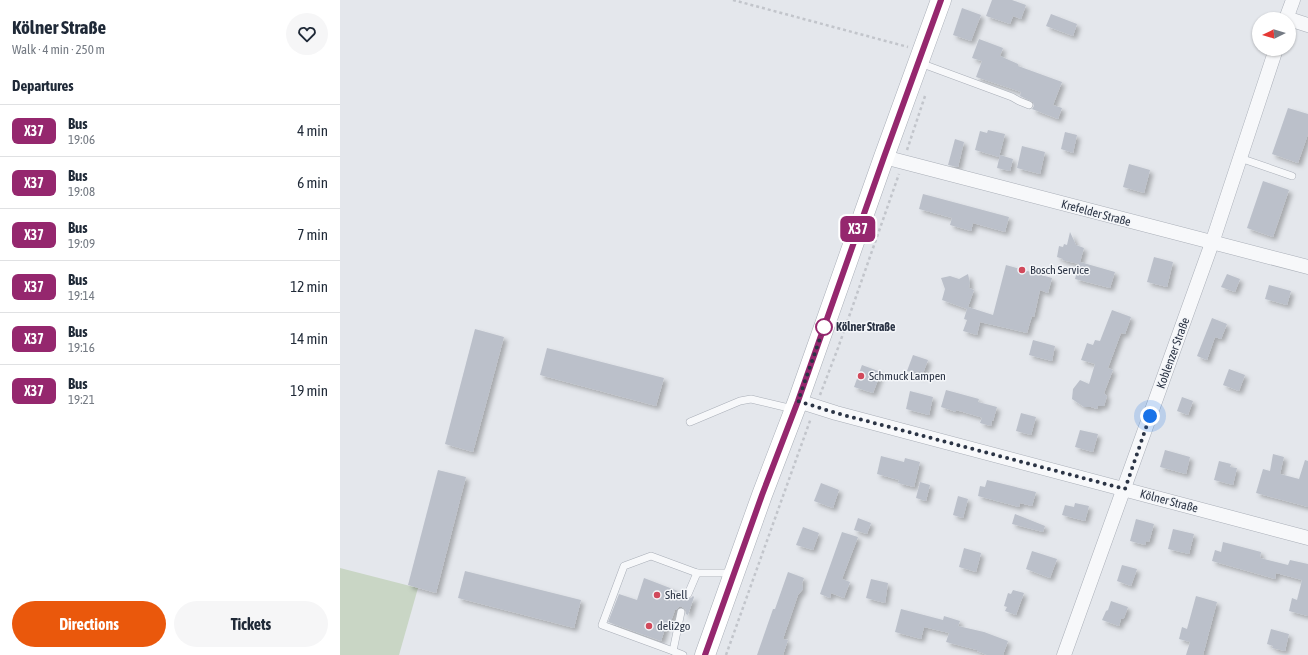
<!DOCTYPE html>
<html lang="en">
<head>
<meta charset="utf-8">
<style>
	:root { --surface:#fff; --page:#f6f6f7; --text:#1f2937; --muted:#747a83; --line:#e0e1e3; --accent:#ea580c }
	body { margin:0; font-family:"Asap Condensed",sans-serif; background:var(--page); color:var(--text); height:100vh; display:flex; flex-direction:column; font-size:15px; white-space:nowrap }
	* { box-sizing:border-box; margin:0 }
	p { font-size:13px; color:var(--muted) }
	.icon { flex:none; width:22px; height:22px; fill:none; stroke:currentColor; stroke-width:2; stroke-linecap:round; stroke-linejoin:round }
	.map { position:relative; flex:1; overflow:hidden }
	.details { display:flex; flex-direction:column; background:var(--surface); width:340px }
	.details>* { flex:none }
	.badge { padding:0 8px; border-radius:6px; font-size:14px; line-height:26px }
	.needle { width:26px; rotate:265deg }
	.buttons { position:absolute; left:912px; top:12px; display:grid; gap:8px }
	.buttons a { display:grid; place-items:center; width:44px; height:44px; border-radius:50%; background:var(--surface); box-shadow:0 1px 3px #0004; font-size:20px }
	.you { position:absolute; width:20px; height:20px; margin:-10px; border:3px solid #fff; border-radius:50%; background:#1a73e8; box-shadow:0 0 0 6px #1a73e833 }
	.map>.badge { position:absolute; translate:-50% -50%; box-shadow:0 0 0 2px #fff }
	h2 { padding:0 12px; font-size:15px; line-height:36px }
	.round { display:grid; place-items:center; flex:none; width:42px; height:42px; border-radius:21px; background:var(--page) }
	.overview { display:flex; align-items:center; justify-content:space-between; height:68px; padding:0 12px }
	h1 { font-size:19px; font-weight:700; line-height:30px }
	.button { display:flex; gap:8px; margin-top:auto; padding:8px 12px }
	.button a { flex:1; height:46px; border-radius:24px; background:var(--accent); color:#fff; font-size:16px; font-weight:700; line-height:46px; text-align:center }
	.button a+a { background:var(--page); color:var(--text) }
	ul { padding:0; list-style:none }
	li { display:flex; align-items:center; gap:12px; height:52px; padding:0 12px; border-top:1px solid var(--line) }
	li div { flex:1 }
	li b { display:block; font-size:15px }
	li em { font-style:normal }
	li .badge { min-width:44px; font-weight:700; text-align:center }
	main { display:flex; flex:1; min-height:0 }
	.map>svg:first-child { display:block }
</style>
</head>
<body>
<main>
<section class="details">
<div class="overview"><div><h1>Kölner Straße</h1><p>Walk · 4 min · 250 m</p></div><a class="round"><svg class="icon" aria-label="heart" viewBox="0 0 24 24"><path d="M12 20l-8-8c-3-5 5-10 8-4 3-6 11-1 8 4z"/></svg></a></div>
<h2>Departures</h2>
<ul>
<li><span class="badge" style="background:#95276e;color:#fff">X37</span><div><b>Bus</b><p>19:06</p></div><em>4 min</em></li>
<li><span class="badge" style="background:#95276e;color:#fff">X37</span><div><b>Bus</b><p>19:08</p></div><em>6 min</em></li>
<li><span class="badge" style="background:#95276e;color:#fff">X37</span><div><b>Bus</b><p>19:09</p></div><em>7 min</em></li>
<li><span class="badge" style="background:#95276e;color:#fff">X37</span><div><b>Bus</b><p>19:14</p></div><em>12 min</em></li>
<li><span class="badge" style="background:#95276e;color:#fff">X37</span><div><b>Bus</b><p>19:16</p></div><em>14 min</em></li>
<li><span class="badge" style="background:#95276e;color:#fff">X37</span><div><b>Bus</b><p>19:21</p></div><em>19 min</em></li>
</ul>
<div class="button"><a>Directions</a><a>Tickets</a></div>
</section>
<div class="map">
<svg width="968" height="655" viewBox="0 0 968 655">
	<defs>
		<filter id="shadow"><feDropShadow dx="3.5" dy="3.5" stdDeviation="2" flood-color="#0004"/></filter>
	</defs>
	<rect width="100%" height="100%" fill="#e4e7ec"/>
	<!-- green -->
	<path fill="#c9d6c5" d="M0 568 78 588 59 655H0Z"/>
	<!-- building -->
	<g fill="#bbc0ca" filter="url(#shadow)">
		<path d="M652 0H672L686 5 681 19 673 16 670 24 646 16Z"/>
		<path d="M622 8 641 15 631 41 613 35Z"/>
		<path d="M711 14 737 24 733 36 706 26Z"/>
		<path d="M639 39 663 48 660 56 678 64V66L722 82 713 105 722 108 718 119 692 109 694 106 693 102 680 96 681 92 636 77 642 61 632 58Z"/>
		<path d="M948 108 968 114V134L958 163 932 154Z"/>
		<path d="M648 130 665 134 659 157 635 150 640 131 647 133Z"/>
		<path d="M725 132 737 135 733 153 721 149Z"/>
		<path d="M615 139 624 142 618 167 608 165Z"/>
		<path d="M682 146 705 152 700 174 677 168Z"/>
		<path d="M660 155 673 159 670 171 657 168Z"/>
		<path d="M789 164 810 170 804 193 783 187Z"/>
		<path d="M923 181 949 190 933 237 907 228Z"/>
		<path d="M583 194 669 217 665 232 633 223 631 231 610 225 612 218 579 209Z"/>
		<path d="M730 232 736 245 744 248 740 262 775 272 770 288 735 279 739 264 722 260 723 259 717 257 719 246 723 247 724 244 727 245Z"/>
		<path d="M814 257 833 262 827 287 807 282Z"/>
		<path d="M666 265 712 278 708 293 700 290 694 317 692 316 687 333 640 322 637 335 623 331 627 320 624 319 627 309 602 300 605 289 601 278 610 276 619 279 628 274 630 283 629 288 634 290 628 307 653 315Z"/>
		<path d="M887 274 900 279 895 292 881 287Z"/>
		<path d="M929 285 951 291 947 305 925 299Z"/>
		<path d="M772 310 791 317 785 334 781 333 768 368 773 370 764 393 767 396 764 406H758L757 409 751 407H744L732 399 733 389 740 380 749 384 755 364 741 360 747 343 753 345 755 340 760 341Z"/>
		<path d="M872 318 887 324 881 339 875 337 867 360 857 356Z"/>
		<path d="M135 329 164 337 133 452 105 444Z"/>
		<path d="M693 340 715 346 712 361 689 355Z"/>
		<path d="M207 348 324 378 316 406 200 375Z"/>
		<path d="M573 355 588 360 582 376 567 371Z"/>
		<path d="M522 365 541 372 533 393 514 387Z"/>
		<path d="M889 369 905 375 899 391 883 385Z"/>
		<path d="M606 390 639 399 638 402 657 407 653 421 652 420 651 426 640 423 642 418 640 417 616 410V412L601 407Z"/>
		<path d="M570 391 593 397 589 415 566 409Z"/>
		<path d="M842 397 853 401 848 415 837 411Z"/>
		<path d="M681 413 696 417 691 435 676 431Z"/>
		<path d="M740 430 758 434 753 452 735 447Z"/>
		<path d="M825 450 850 457 846 474 820 467Z"/>
		<path d="M933 454 944 457 940 474 959 479 965 460 968 461V507L916 493 923 469 930 471Z"/>
		<path d="M541 456 564 462 565 458 580 462 574 487 558 483 559 480 537 474Z"/>
		<path d="M879 461 891 464 890 467 897 468 893 485 874 480Z"/>
		<path d="M98 470 126 477 96 593 68 585Z"/>
		<path d="M647 480 696 492 692 506 680 503 679 507 638 496 640 486 645 487Z"/>
		<path d="M580 482 590 485 586 501 576 498Z"/>
		<path d="M481 483 499 490 493 508 474 501Z"/>
		<path d="M618 496 628 499 623 518 613 515Z"/>
		<path d="M735 503 749 506 745 521 722 515 725 505 734 507Z"/>
		<path d="M675 514 705 526 703 532 672 524Z"/>
		<path d="M518 518 531 523 527 534 514 530Z"/>
		<path d="M796 519 814 524 809 542 806 541 805 545 790 541Z"/>
		<path d="M463 527 479 533 473 550 456 545Z"/>
		<path d="M833 529 854 534 849 554 828 549Z"/>
		<path d="M502 532 518 537 502 579 510 582 504 598 491 593 490 598 480 594Z"/>
		<path d="M883 542 921 552 920 558 948 565 950 560 968 564V616L949 611 952 598 957 600 962 580 936 573 935 579 872 561 875 550 881 552Z"/>
		<path d="M624 548 641 553 636 572 619 567Z"/>
		<path d="M692 551 717 559 710 578 686 569Z"/>
		<path d="M782 565 797 569 791 586 777 581Z"/>
		<path d="M125 571 241 600 234 628 118 598Z"/>
		<path d="M448 572 464 578 462 583 463 589 458 595 443 639 448 640 443 655H417L433 609H435Z"/>
		<path d="M304 578 343 593 344 597 346 599 351 598 353 596 354 597 348 615 346 614V610L342 607H339L336 610H335L330 624 327 623 321 641 268 622 279 594 297 600Z"/>
		<path d="M531 579 548 583 545 603 526 598Z"/>
		<path d="M673 590 684 593 676 615 665 611 667 607 664 606 668 593 671 594Z"/>
		<path d="M856 596 877 602 863 655H846L850 642 839 639 842 627 847 629Z"/>
		<path d="M771 601 788 607 784 618 781 619 779 626 762 620 766 611 768 610Z"/>
		<path d="M561 609 603 620 604 616 620 621 618 626 644 632 668 641 663 655H647L637 651V650L606 642 609 633 584 627 581 639 555 632Z"/>
		<path d="M931 629 949 634 945 651 932 648 933 646 927 644Z"/>
	</g>
	<g fill="none" stroke-linecap="round" stroke-linejoin="round">
		<!-- service casing -->
		<g stroke="#a9aeb7" stroke-width="8">
			<g id="service">
				<path d="M580 63 672 97 679 101 689 105"/>
				<path d="M900 158 952 176"/>
				<path d="M350 422 400 401 411 399 453 409"/>
				<path d="M348 594 357 573"/>
				<path d="M341 612 333 651 343 655"/>
				<path d="M333 651 262 625 284 566 311 556 357 573H391"/>
			</g>
		</g>
		<!-- minor casing -->
		<g stroke="#a9aeb7" stroke-width="15">
			<g id="minor">
				<path d="M946 19 953 0"/>
				<path d="M949 19 968 25"/>
				<path d="M544 157 968 267"/>
				<path d="M458 401 496 413 968 538"/>
				<path d="M724 655 872 243 936 49"/>
			</g>
		</g>
		<!-- secondary casing -->
		<g stroke="#a9aeb7" stroke-width="21">
			<path id="secondary" d="M365 655 422 495 458 401 544 157 601 0"/>
		</g>
		<!-- path -->
		<g stroke="#c2c5cb" stroke-width="2.5" stroke-dasharray="3 3" stroke-linecap="butt">
			<path d="M393 0 568 47"/>
			<path d="M567 150 585 96"/>
			<path d="M480 395 498 348 559 174"/>
			<path d="M386 655 471 418"/>
		</g>
		<!-- service -->
		<use href="#service" stroke="#f7f8fa" stroke-width="7"/>
		<!-- minor -->
		<use href="#minor" stroke="#f7f8fa" stroke-width="14"/>
		<!-- secondary -->
		<use href="#secondary" stroke="#fff" stroke-width="20"/>
	</g>
	<g fill="none" stroke-linecap="round" stroke-linejoin="round">
		<!-- line casing -->
		<g stroke="#fff" stroke-width="9">
			<path id="line" d="M365 655 422 495 458 401 544 157 601 0"/>
		</g>
		<!-- line -->
		<use href="#line" stroke="#95276e" stroke-width="6"/>
		<!-- walk -->
		<path stroke="#2b3445" stroke-width="4" stroke-dasharray="0 7.2" d="M484 327 458 401 496 413 785 489 810 416"/>
	</g>
	<!-- markers -->
	<g fill="#d1495b" stroke="#f4f6f9" stroke-width="1.5">
		<circle cx="682" cy="270" r="4"/>
		<circle cx="521" cy="376" r="4"/>
		<circle cx="317" cy="595" r="4"/>
		<circle cx="309" cy="626" r="4"/>
	</g>
	<circle fill="#fff" stroke="#95276e" stroke-width="2" cx="484" cy="327" r="8"/>
	<g text-anchor="middle" stroke-width="3" stroke-linejoin="round" paint-order="stroke">
		<!-- street labels -->
		<g font-size="12" fill="#2b3445" stroke="#f4f6f9">
			<text transform="translate(756 213) rotate(15)" y="4">Krefelder Straße</text>
			<text transform="translate(833 353) rotate(-70)" y="4">Koblenzer Straße</text>
			<text transform="translate(829 501) rotate(15)" y="4">Kölner Straße</text>
		</g>
		<!-- poi labels -->
		<g font-size="12" fill="#2b3445" stroke="#f4f6f9" text-anchor="start">
			<text x="690" y="274">Bosch Service</text>
			<text x="529" y="380">Schmuck Lampen</text>
			<text x="325" y="599">Shell</text>
			<text x="317" y="630">deli2go</text>
		</g>
		<!-- stop labels -->
		<g font-size="12" font-weight="bold" fill="#2b3445" stroke="#f4f6f9" text-anchor="start">
			<text x="496" y="331">Kölner Straße</text>
		</g>
	</g>
</svg>
<div class="buttons">
<a><svg class="needle" viewBox="-14 -14 28 28"><path d="M0-13l5 13h-10z" fill="#e53935"/><path d="M0 13l5-13h-10z" fill="#747a83"/></svg></a>
</div>
<div class="you" style="left:810px;top:416px"></div>
<b class="badge" style="left:518px;top:229px;background:#95276e;color:#fff">X37</b>
</div>
</main>
</body>
</html>
